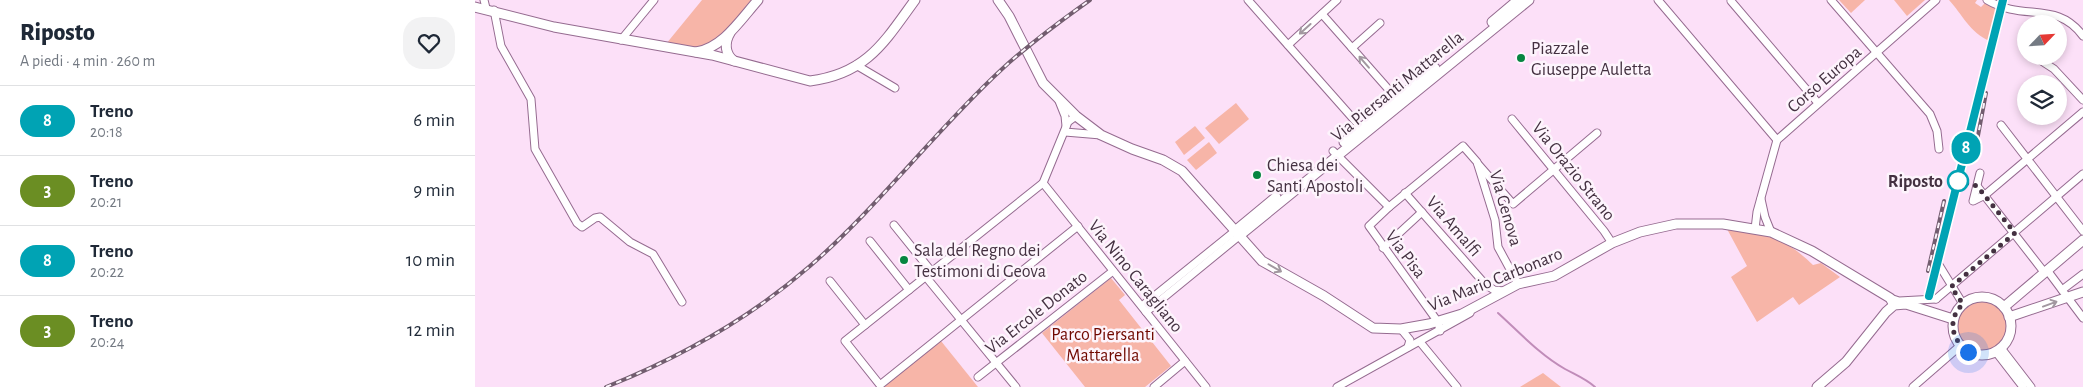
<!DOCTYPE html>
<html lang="it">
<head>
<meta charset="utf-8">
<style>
	:root { --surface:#fff; --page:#f2f2f3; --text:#1f2937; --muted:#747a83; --line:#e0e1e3 }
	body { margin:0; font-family:"Alegreya Sans",sans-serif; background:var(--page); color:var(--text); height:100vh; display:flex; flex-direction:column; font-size:19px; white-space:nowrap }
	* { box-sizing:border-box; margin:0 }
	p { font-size:16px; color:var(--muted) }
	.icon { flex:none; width:28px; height:28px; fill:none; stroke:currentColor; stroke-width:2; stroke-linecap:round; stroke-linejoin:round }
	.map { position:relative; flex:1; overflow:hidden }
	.drawer { display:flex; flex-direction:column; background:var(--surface); width:475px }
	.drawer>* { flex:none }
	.badge { padding:0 10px; border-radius:16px; font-size:18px; line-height:32px }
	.needle { width:32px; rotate:65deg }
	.tools { position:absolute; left:1542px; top:15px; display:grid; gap:10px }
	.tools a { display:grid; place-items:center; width:50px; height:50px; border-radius:50%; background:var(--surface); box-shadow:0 2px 8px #0003; font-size:25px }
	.you { position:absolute; width:25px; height:25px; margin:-12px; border:4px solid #fff; border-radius:50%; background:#1a73e8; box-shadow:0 0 0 8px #1a73e833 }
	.map>.badge { position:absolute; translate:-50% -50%; box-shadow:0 0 0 2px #fff }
	.round { display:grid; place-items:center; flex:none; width:52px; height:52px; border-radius:20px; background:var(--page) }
	.headline { display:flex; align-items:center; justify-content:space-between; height:85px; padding:0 20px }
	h1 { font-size:24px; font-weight:800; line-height:38px }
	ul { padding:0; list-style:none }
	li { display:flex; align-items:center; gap:15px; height:70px; padding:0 20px; border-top:1px solid var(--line) }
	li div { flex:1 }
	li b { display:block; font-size:19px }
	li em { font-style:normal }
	li .badge { min-width:55px; font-weight:700; text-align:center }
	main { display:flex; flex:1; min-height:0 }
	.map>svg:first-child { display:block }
</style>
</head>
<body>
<main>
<section class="drawer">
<div class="headline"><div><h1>Riposto</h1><p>A piedi · 4 min · 260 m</p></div><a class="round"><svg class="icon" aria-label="heart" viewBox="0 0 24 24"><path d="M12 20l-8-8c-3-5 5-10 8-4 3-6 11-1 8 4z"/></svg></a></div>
<ul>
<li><span class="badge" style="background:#00a3b4;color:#fff">8</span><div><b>Treno</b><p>20:18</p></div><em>6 min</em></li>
<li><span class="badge" style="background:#6b8e23;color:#fff">3</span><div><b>Treno</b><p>20:21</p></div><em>9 min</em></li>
<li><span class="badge" style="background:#00a3b4;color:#fff">8</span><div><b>Treno</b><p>20:22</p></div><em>10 min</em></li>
<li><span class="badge" style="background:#6b8e23;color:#fff">3</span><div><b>Treno</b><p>20:24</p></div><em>12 min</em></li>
</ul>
</section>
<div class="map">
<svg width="1608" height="387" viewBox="0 0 1608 387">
	<rect width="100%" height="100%" fill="#fce0f8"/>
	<!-- green -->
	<g fill="#f7b5a8">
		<path d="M227 0H277C263 17 246 45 222 48 212 49 200 45 191 44Z"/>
		<path d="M1364 0H1390L1376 13Z"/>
		<path d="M1419 0H1450L1432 16Z"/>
		<path d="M1474 0H1502L1500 3 1506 7 1510 3 1524 11 1515 41C1495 33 1487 14 1474 0Z"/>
		<path d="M761 103 774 119 744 144 730 128Z"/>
		<path d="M720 126 730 138 709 155 700 142Z"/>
		<path d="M734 142 742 153 721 170 712 160Z"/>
		<path d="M1252 229C1291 234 1309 237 1338 265L1346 263 1365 277 1324 305 1318 297 1282 322 1256 277 1272 266Z"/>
		<path d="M636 278 650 295 644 300 696 366 670 387H610L567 333Z"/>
		<circle cx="1507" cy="327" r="25"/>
		<path d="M466 341 503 387H408Z"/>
		<path d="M1068 373 1086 387H1045Z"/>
	</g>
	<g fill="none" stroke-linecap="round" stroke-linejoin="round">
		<!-- stream -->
		<path stroke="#c08cb9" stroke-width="2" d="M1023 313C1044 332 1065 355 1090 369 1101 375 1111 379 1120 387"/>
		<!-- minor casing -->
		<g stroke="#956b90" stroke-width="9">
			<g id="minor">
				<path d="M9 0 11 8"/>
				<path d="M773 0 889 131"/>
				<path d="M1183 0 1302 140"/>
				<path d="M1356 0 1455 114 1462 131 1464 149"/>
				<path d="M1512 0C1549 22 1582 0 1608 36"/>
				<path d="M1256 1 1343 103"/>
				<path d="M19 10 26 46 56 99 60 149 102 223 107 227 120 218 125 217 155 242 178 254 207 302"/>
				<path d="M847 14 922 99V103"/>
				<path d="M146 40 179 0"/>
				<path d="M813 45 862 0"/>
				<path d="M877 48 905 23"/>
				<path d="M1559 56 1579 69 1608 100"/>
				<path d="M381 65 420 88"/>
				<path d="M584 101 590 116 591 126"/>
				<path d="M601 116 593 122 568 183 370 341 405 385 603 226"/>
				<path d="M1037 119 1129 231 1137 243"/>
				<path d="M1526 125 1608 231"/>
				<path d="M590 132 626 135"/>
				<path d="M858 151 914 207"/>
				<path d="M1003 164 1038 204 1122 133"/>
				<path d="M1505 173 1498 201 1510 195 1608 112"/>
				<path d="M568 183 731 387"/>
				<path d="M1502 186 1569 272"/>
				<path d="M930 193 1010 284 1019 290 1029 291"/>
				<path d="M1286 199 1290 217 1296 232"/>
				<path d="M419 225 457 272"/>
				<path d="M1280 229 1282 212 1302 140 1461 0"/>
				<path d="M395 241 434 290"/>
				<path d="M908 248 947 212"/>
				<path d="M1464 265 1488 304"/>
				<path d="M1572 270 1608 318"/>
				<path d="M451 277 541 387"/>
				<path d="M355 281 390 325"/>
				<path d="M1587 290 1608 274"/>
				<path d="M1415 298 1424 301 1461 299"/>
				<path d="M1461 299 1608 174"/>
				<path d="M667 306 760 231"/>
				<path d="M671 312 764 236"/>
				<path d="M926 329 935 340 933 347"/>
				<path d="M965 331 963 322 894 226 914 207 988 146 1002 162 1020 220 1023 247 1043 284"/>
				<path d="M945 342 982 387"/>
				<path d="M1526 348 1556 387"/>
				<path d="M1521 352 1548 387"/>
				<path d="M503 377 638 271"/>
				<path d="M679 387 710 361"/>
				<path d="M862 387 995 313"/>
				<path d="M1438 387 1485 346"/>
			</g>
		</g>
		<!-- tertiary casing -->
		<g stroke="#956b90" stroke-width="11">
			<g id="tertiary">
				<path d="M523 0 534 16 568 83 601 116 626 135 657 149 688 160 707 171 787 261 849 296 898 328 926 329 954 324 987 314 1043 284 1079 276 1137 243 1165 232 1201 224H1248L1296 232 1337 251 1415 298 1419 305"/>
				<path d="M0 7 79 27 237 55 335 81C392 74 410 41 440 0"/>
				<path d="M1017 22 1043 0"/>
				<path d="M255 33C249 43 250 54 259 61"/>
				<path d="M221 52C248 48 266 19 283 0"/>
				<path d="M869 142 960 68"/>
				<path d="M760 231 801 197"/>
				<path d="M764 236 1054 0"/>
				<circle cx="1507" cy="326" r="29"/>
				<path d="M1529 307 1608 240"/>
				<path d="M1534 317 1608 292"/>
				<path d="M1342 387 1371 362 1411 312 1419 305 1431 304 1478 319"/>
			</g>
		</g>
		<!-- minor -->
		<use href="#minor" stroke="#fff" stroke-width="7"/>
		<!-- tertiary -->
		<use href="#tertiary" stroke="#fff" stroke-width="9"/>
		<!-- rail casing -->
		<g stroke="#725d6f" stroke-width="4">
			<g id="rail">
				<path d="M1502 141 1511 93"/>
				<path d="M1453 271 1469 201"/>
				<path d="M1454 296 1528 0"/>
				<path d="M131 387C206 357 274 319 335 266 404 206 459 132 526 70 554 44 584 22 615 0"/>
			</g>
		</g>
		<!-- rail -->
		<use href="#rail" stroke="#fdf4fc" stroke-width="2" stroke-dasharray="5.5" stroke-linecap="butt"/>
	</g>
	<!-- one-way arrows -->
	<defs><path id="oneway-shaft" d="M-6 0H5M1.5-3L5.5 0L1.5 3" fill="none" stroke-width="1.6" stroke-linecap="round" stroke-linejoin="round" transform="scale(1.25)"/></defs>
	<g stroke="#a298a0">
		<use href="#oneway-shaft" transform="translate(830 29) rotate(138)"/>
		<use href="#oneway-shaft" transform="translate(889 62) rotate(-131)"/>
		<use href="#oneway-shaft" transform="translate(800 268) rotate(30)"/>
		<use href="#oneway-shaft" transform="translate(1575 304) rotate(-20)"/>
	</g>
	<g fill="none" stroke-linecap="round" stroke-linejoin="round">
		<!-- line casing -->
		<g stroke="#fff" stroke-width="11">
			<path id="line" d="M1454 296 1528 0"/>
		</g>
		<!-- line -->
		<use href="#line" stroke="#00a3b4" stroke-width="8"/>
		<!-- walk -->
		<path stroke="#443141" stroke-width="5" stroke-dasharray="0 9" d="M1483 181 1502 186 1540 233 1476 287 1488 304C1472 319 1476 339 1493 352"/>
	</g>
	<!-- markers -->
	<g fill="#068540" stroke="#fdf4fc" stroke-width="2">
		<circle cx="1046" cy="58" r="5"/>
		<circle cx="782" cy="175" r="5"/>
		<circle cx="429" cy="260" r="5"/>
	</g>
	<circle fill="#fff" stroke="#00a3b4" stroke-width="2.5" cx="1483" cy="181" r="10"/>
	<g text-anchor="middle" stroke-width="5" stroke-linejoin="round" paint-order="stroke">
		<!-- poi labels -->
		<g font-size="18" fill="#443141" stroke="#fdf4fc" text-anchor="start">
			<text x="1056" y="54">Piazzale<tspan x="1056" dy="21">Giuseppe Auletta</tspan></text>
			<text x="792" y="171">Chiesa dei<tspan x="792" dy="21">Santi Apostoli</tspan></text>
			<text x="439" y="256">Sala del Regno dei<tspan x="439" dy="21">Testimoni di Geova</tspan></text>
		</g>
		<!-- street labels -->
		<g font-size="18" fill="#443141" stroke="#fdf4fc">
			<text transform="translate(1349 79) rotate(-41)" y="6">Corso Europa</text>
			<text transform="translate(922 86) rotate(-39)" y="6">Via Piersanti Mattarella</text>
			<text transform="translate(1099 171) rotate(51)" y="6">Via Orazio Strano</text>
			<text transform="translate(1031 208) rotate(74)" y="6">Via Genova</text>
			<text transform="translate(979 226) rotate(49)" y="6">Via Amalfi</text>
			<text transform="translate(931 254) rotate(53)" y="6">Via Pisa</text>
			<text transform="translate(661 276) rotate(51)" y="6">Via Nino Caragliano</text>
			<text transform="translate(1020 279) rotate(-22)" y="6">Via Mario Carbonaro</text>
			<text transform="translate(561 312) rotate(-38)" y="6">Via Ercole Donato</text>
		</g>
		<!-- stop labels -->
		<g font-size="18" font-weight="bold" fill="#443141" stroke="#fdf4fc" text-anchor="end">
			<text x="1468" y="187">Riposto</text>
		</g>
		<!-- park labels -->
		<g font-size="18" fill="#700800" stroke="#fdf4fc">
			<text x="628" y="340">Parco Piersanti<tspan x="628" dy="21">Mattarella</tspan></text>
		</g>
	</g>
</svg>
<div class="tools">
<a><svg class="needle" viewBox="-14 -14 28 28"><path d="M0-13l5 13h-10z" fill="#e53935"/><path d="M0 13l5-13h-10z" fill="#747a83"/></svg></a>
<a><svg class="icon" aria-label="layers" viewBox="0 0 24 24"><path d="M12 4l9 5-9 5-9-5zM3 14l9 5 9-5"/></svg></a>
</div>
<div class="you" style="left:1493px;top:352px"></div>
<b class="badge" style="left:1491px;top:148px;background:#00a3b4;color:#fff">8</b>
</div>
</main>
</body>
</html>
